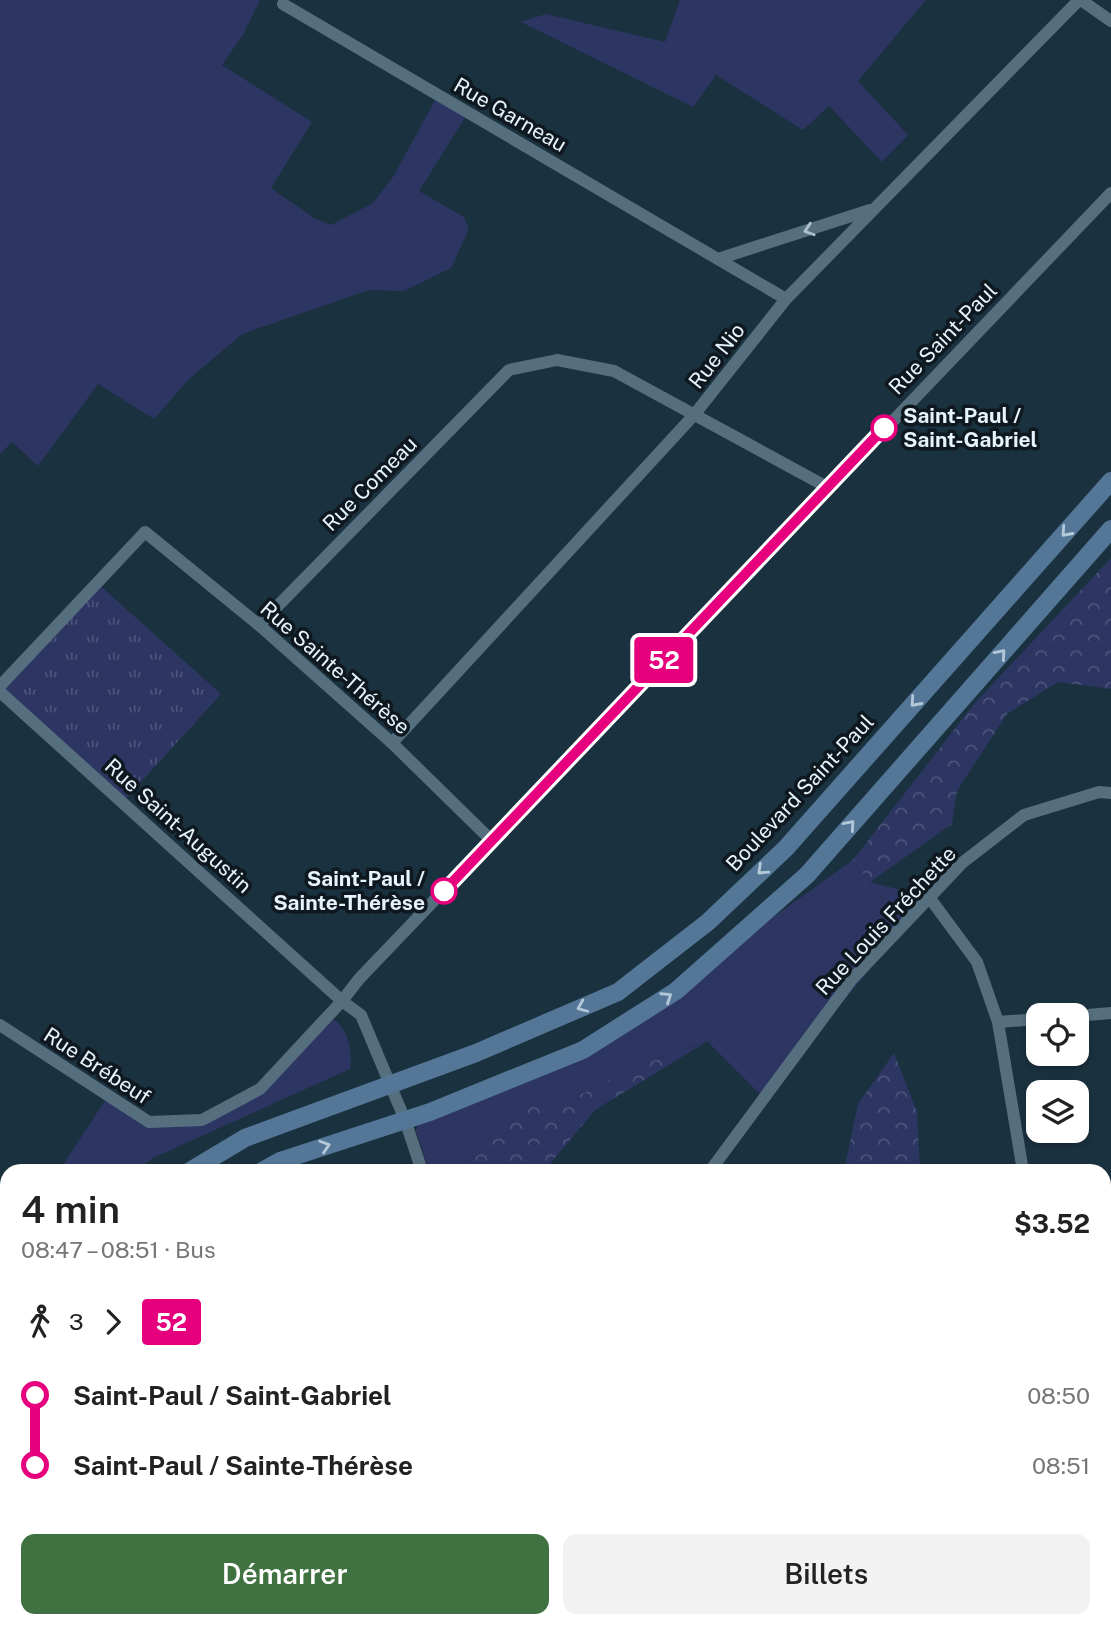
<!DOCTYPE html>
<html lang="fr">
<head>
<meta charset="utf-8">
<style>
	:root { --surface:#fff; --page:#f2f2f2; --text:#222; --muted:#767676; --accent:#407241 }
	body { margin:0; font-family:"Public Sans",sans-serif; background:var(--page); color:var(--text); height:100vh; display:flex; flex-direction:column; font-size:26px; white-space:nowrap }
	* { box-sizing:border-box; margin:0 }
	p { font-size:23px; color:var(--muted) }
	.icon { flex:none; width:38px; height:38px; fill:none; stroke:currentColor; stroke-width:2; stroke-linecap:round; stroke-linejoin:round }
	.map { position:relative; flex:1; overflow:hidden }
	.panel { position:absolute; left:0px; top:1164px; width:1111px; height:464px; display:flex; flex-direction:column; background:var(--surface); border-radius:21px 21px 0 0; box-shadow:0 2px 5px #0004 }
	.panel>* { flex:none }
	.badge { padding:0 14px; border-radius:5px; font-size:24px; line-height:46px }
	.fabs { position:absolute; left:1026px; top:1003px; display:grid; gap:14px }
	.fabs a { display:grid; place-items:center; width:63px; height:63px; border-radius:14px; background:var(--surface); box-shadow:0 2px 5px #0004; font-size:35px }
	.map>.badge { position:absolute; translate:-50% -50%; box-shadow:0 0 0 4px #fff }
	.legs { display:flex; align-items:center; gap:10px; height:77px; padding:0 21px; font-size:23px }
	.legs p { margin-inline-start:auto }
	.headline { display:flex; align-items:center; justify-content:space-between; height:119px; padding:0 21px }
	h1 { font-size:38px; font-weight:600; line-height:52px }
	.cta { display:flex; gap:14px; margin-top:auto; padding:14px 21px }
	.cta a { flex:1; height:80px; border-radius:14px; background:var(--accent); color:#fff; font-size:28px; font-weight:600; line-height:80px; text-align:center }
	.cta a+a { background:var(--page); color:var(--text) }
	ul { padding:0 21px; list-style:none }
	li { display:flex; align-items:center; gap:24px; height:70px; font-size:26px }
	li i { display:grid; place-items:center; width:10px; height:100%; margin:0 9px; background:currentColor }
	li i::after { content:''; width:18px; height:18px; margin:-9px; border:5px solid; border-radius:50%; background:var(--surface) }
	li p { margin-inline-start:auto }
	li:first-child i { background:linear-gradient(#0000 50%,currentColor 0) }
	li:last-child i { background:linear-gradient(currentColor 50%,#0000 0) }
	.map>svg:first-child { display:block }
</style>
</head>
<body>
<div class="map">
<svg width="1111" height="1627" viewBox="0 0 1111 1627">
	<defs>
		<pattern id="forest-crowns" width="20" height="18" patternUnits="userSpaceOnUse" patternTransform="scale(1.75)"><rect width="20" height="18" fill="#2d3662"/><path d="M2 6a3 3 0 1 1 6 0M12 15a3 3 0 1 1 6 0" fill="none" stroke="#4b5479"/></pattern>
		<pattern id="park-tufts" width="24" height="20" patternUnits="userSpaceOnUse" patternTransform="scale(1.75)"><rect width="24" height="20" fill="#2d3662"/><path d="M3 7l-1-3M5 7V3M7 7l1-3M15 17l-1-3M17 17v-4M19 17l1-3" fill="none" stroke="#4b5479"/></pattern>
	</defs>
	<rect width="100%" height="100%" fill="#1a313f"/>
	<!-- grass -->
	<g fill="#2d3662">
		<path d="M0 0H260L244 33 222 65 312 122 271 188 314 218 331 225 373 203 393 177 438 95 468 113 419 191 464 217 469 229 451 268 404 291 369 290 242 334 187 381 154 419 98 384 38 466 12 442 0 454Z"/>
		<path d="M680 0H926L858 81 908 135 882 162 829 106 803 130 716 75 693 107 521 22 546 14 665 42Z"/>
		<path d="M853 860 870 882 929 897 764 1098 707 1041 631 1069 584 1093 520 1103 464 1171H429L416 1131 419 1119 649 1015 707 976 751 933Z"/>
		<path d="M332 1019C348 1025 353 1054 350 1069L153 1158 136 1171H59L108 1096 149 1122 202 1120 260 1089Z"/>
		<path d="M7 1250V1295L0 1303V1260Z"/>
	</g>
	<!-- forest -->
	<g fill="url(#forest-crowns)">
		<path d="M1111 558V689L1058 682 1007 714 957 791 952 824 870 882 853 860 974 704Z"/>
		<path d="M708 1041 595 1110 544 1171H464L520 1103 584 1093 631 1069Z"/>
		<path d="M894 1053 917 1112 920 1171H844L858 1104Z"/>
		<path d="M6 1500 7 1502V1578L0 1566V1503Z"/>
		<path d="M150 1620 155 1622 1067 1621 1064 1627H56L48 1621Z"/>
	</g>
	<!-- park -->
	<path fill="url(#park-tufts)" d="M97 583 221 694 120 805 0 690Z"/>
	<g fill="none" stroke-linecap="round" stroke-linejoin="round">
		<!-- street -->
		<g stroke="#566f7f" stroke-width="12">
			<path d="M1081 0 1111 21"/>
			<path d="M283 4 786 299"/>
			<path d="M718 259 870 210"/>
			<path d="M259 625 509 370 557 360 614 371 827 487"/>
			<path d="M0 686 145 532 259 625 392 743 492 841"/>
			<path d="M0 692 342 1001 361 1015 405 1120 422 1171"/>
			<path d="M392 743 694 415 786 299 1079 0"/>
			<path d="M929 897 977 962 998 1022 1023 1171"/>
			<path d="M1076 1016 1111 1013"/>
			<path d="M998 1022 1038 1019"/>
			<path d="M0 1025 149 1122 202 1120 260 1089 342 1001 359 979 1111 193"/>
			<path d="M710 1171 852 979 962 863 1024 815 1099 792 1111 793"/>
			<path d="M1104 1371 1111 1373"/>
			<path d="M0 1433 7 1437"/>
			<path d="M1104 1530 1111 1514"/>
			<path d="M1104 1607 1111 1610"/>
		</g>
		<!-- secondary -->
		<g stroke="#557797" stroke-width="18">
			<path d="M190 1171 245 1138 476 1053 618 992 708 922 786 848 1111 481"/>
			<path d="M262 1171 280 1161 430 1112 583 1050 676 991 807 875 1111 529"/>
			<path d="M0 1337 7 1329"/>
			<path d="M0 1393 7 1385"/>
		</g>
	</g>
	<!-- one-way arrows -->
	<defs><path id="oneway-chevron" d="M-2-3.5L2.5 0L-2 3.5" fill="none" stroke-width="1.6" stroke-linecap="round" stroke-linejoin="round" transform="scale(1.75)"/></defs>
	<use stroke="#acbfcb" href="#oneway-chevron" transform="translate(809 230) rotate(162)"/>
	<g stroke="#b3c8d9">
		<use href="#oneway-chevron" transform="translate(1066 532) rotate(132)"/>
		<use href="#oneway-chevron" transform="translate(1001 654) rotate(-49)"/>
		<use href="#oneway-chevron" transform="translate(915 702) rotate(132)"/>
		<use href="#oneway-chevron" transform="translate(850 825) rotate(-49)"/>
		<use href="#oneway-chevron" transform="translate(762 870) rotate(137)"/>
		<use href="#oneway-chevron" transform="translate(667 997) rotate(-33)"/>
		<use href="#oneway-chevron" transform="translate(582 1007) rotate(157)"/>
		<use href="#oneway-chevron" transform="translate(325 1146) rotate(-18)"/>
	</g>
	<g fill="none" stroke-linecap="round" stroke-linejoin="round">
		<!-- line-1 casing -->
		<g stroke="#fff" stroke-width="16">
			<path id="line-1" d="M444 891 884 428"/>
		</g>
		<!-- line-1 -->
		<use href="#line-1" stroke="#e6007e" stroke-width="10"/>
	</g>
	<!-- markers -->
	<g fill="#fff" stroke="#e6007e" stroke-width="3.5">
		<circle cx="884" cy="428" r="12"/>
		<circle cx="444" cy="891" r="12"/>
	</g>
	<g text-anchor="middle" stroke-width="7" stroke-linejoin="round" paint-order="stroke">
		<!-- street labels -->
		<g font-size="21" fill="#e6f4fd" stroke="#0e181e">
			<text transform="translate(510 115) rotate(30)" y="7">Rue Garneau</text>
			<text transform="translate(943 339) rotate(-46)" y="7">Rue Saint-Paul</text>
			<text transform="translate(717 356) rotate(-52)" y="7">Rue Nio</text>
			<text transform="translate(370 484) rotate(-45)" y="7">Rue Comeau</text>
			<text transform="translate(335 668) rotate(41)" y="7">Rue Sainte-Thérèse</text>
			<text transform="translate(800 793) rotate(-47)" y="7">Boulevard Saint-Paul</text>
			<text transform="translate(178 826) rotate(42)" y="7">Rue Saint-Augustin</text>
			<text transform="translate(886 921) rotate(-47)" y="7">Rue Louis Fréchette</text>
			<text transform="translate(97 1066) rotate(33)" y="7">Rue Brébeuf</text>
		</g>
		<!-- stop labels -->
		<g font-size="21" font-weight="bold" fill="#e6f4fd" stroke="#0e181e" text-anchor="start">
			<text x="903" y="423">Saint-Paul /<tspan x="903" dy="24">Saint-Gabriel</tspan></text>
			<text x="425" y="886" text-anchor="end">Saint-Paul /<tspan x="425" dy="24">Sainte-Thérèse</tspan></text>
		</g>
	</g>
</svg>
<div class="fabs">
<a><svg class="icon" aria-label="locate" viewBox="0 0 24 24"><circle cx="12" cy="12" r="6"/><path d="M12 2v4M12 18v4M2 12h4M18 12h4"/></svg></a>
<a><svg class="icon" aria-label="layers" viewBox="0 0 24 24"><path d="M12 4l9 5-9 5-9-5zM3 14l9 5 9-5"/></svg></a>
</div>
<b class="badge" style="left:664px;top:660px;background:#e6007e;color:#fff">52</b>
<section class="panel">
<div class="headline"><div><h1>4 min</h1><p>08:47 – 08:51 · Bus</p></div><b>$3.52</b></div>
<div class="legs"><svg class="icon" aria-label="walk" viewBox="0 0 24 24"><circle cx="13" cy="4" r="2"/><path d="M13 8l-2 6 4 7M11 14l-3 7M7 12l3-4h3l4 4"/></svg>3<svg class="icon" aria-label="forward" viewBox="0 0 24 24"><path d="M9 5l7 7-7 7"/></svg><b class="badge" style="background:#e6007e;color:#fff">52</b></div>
<ul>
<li><i style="color:#e6007e"></i><b>Saint-Paul / Saint-Gabriel</b><p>08:50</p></li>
<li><i style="color:#e6007e"></i><b>Saint-Paul / Sainte-Thérèse</b><p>08:51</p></li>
</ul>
<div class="cta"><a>Démarrer</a><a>Billets</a></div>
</section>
</div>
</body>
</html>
